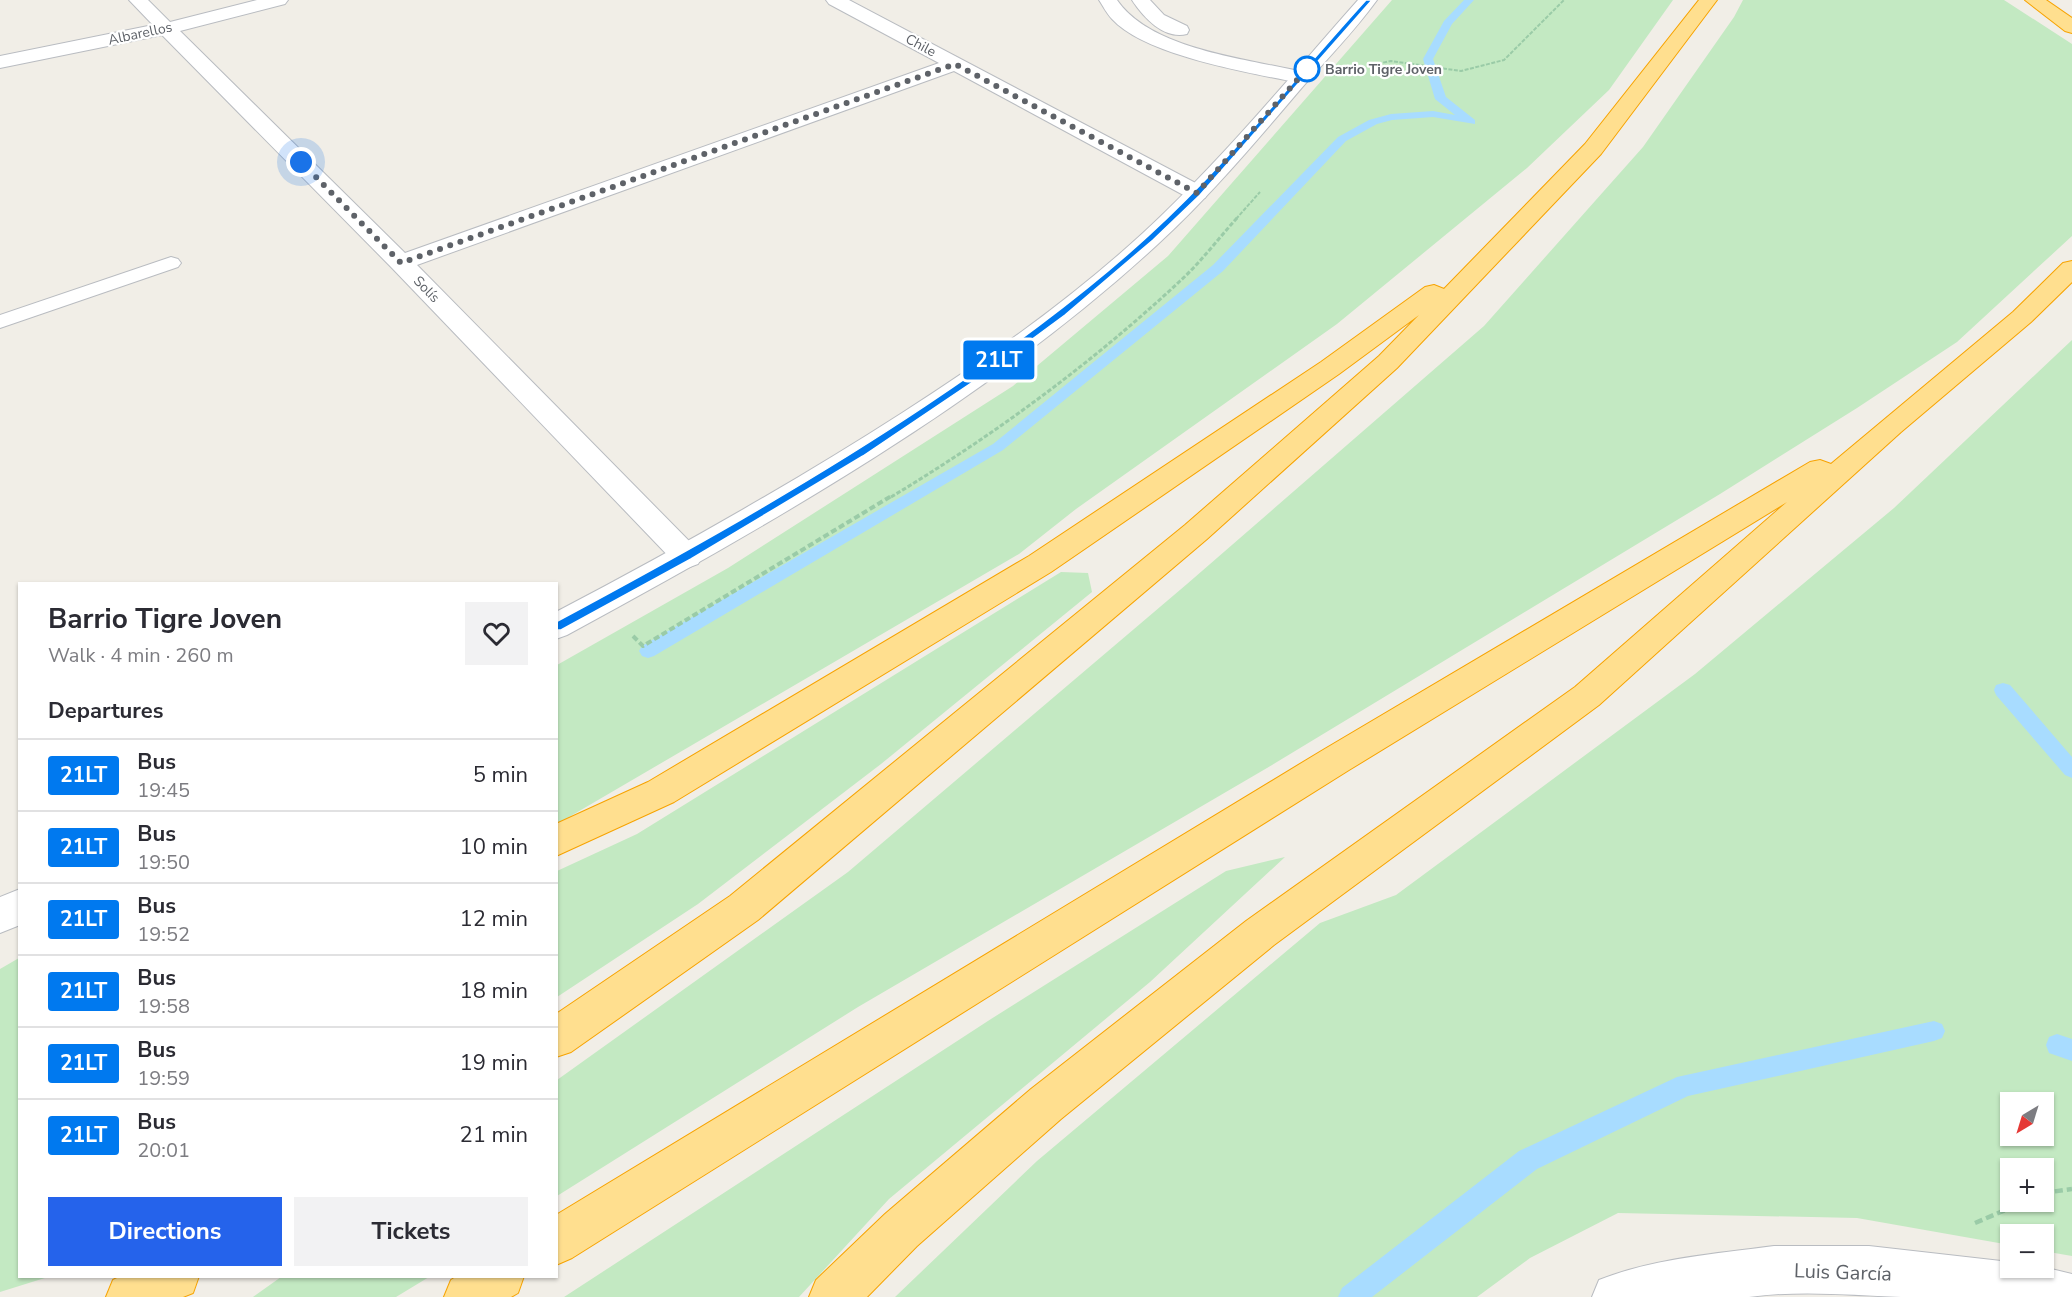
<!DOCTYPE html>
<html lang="en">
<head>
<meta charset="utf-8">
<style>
	:root { --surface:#fff; --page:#f2f2f3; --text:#2b2b33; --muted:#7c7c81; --line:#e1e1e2; --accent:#2563eb }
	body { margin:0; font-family:"Nunito Sans",sans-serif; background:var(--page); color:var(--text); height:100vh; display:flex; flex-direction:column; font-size:22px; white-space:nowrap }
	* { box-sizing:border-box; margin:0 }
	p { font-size:20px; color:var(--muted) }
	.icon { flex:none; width:33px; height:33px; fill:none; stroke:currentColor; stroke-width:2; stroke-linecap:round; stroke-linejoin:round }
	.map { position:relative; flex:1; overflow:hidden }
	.side { position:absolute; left:18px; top:582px; width:540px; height:696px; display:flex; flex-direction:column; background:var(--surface); border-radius:0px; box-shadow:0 2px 4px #0004 }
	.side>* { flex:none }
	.badge { padding:0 12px; border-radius:4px; font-size:21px; line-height:39px }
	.needle { width:39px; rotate:218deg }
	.buttons { position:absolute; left:2000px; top:1092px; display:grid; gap:12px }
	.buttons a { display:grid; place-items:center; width:54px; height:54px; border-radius:0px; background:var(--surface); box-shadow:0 2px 4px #0004; font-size:30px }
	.you { position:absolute; width:30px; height:30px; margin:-15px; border:4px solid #fff; border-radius:50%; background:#1a73e8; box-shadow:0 0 0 9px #1a73e833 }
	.map>.badge { position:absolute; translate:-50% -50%; box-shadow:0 0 0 3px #fff }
	h2 { padding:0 30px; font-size:22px; line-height:54px }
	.round { display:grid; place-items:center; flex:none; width:63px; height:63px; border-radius:0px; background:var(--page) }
	.head { display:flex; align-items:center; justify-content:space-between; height:102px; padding:0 30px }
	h1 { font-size:28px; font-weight:700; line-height:45px }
	.button { display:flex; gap:12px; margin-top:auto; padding:12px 30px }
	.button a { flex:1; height:69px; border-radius:0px; background:var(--accent); color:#fff; font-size:24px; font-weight:700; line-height:69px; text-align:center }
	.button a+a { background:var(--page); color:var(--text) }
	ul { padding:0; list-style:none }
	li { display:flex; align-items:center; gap:18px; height:72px; padding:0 30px; border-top:2px solid var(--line) }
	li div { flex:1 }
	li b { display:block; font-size:22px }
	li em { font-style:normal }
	li .badge { min-width:66px; font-weight:700; text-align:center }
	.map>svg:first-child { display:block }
</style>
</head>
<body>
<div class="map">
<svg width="2072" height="1297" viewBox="0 0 2072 1297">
	<rect width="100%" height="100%" fill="#f1eee7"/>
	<!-- green -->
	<g fill="#c3e9c2" fill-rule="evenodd">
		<path d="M1392 0H1673L1609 90 1527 168 1337 324 1076 509 1019 554 557 824V665L728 568 1013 386 1168 256Z"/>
		<path d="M1743 0H2004L2072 44V236L1957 342 1857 408 1720 494 1267 768 858 1007 557 1196V1080L848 872 1187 584 1484 326 1643 147 1734 17Z"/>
		<path d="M2072 340V1256L2043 1251V1234H2010V1245L1857 1218 1618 1213 1530 1258 1477 1297H895L1037 1161 1320 923 1396 895 1695 674 1894 508ZM2010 1102H2043V1136H2010ZM2043 1168V1202H2010V1168Z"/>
		<path d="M1061 572 1088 573 1092 592 881 764 698 904 557 997V871L637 834Z"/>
		<path d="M1285 857 1150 982 889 1199 799 1297H564L991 1019 1226 871Z"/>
		<path d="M19 958 20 1276 48 1277 0 1292V969Z"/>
		<path d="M281 1277V1276L429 1277 396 1297H253Z"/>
	</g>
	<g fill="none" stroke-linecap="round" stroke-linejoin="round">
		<!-- stream -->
		<g fill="#a8dcff" fill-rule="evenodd">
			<path d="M1464 0H1474L1452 24 1433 59 1446 97 1475 120V124L1433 117 1392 120 1377 124 1346 141 1223 271 1003 450 654 656 648 658 642 656 639 651 642 646 993 444 1213 265 1338 137 1369 120 1391 114 1433 111 1455 115 1435 99 1423 59 1444 21Z"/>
			<path d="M2003 683 2010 685 2072 757V778L2065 775 1996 695 1994 690 1996 685Z"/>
			<path d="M1934 1021 1942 1024 1945 1031 1942 1038 1934 1041 1688 1096 1537 1169 1372 1297H1338L1342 1288 1519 1151 1677 1077Z"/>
			<path d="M2057 1034 2072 1039V1061L2049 1053 2046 1045 2049 1037Z"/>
		</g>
		<!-- service casing -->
		<g stroke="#b9bcc1" stroke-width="2">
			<path id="service" d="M171 257 178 259 181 263 178 267 0 328V315Z"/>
		</g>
		<!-- minor casing -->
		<g stroke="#b9bcc1" stroke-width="2">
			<g id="minor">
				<path d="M129 0H148L170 22 257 0H288L285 4 180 31 405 253 939 63 829 4 826 0H849L1205 188 1208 193 1205 198 1197 200 1189 198 954 71 417 265 698 550 702 557 698 564 687 568 676 564 392 268 162 35 0 68V56L153 25Z"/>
				<path d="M1099 0H1117C1152 51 1251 59 1307 73L1310 77 1307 81 1300 83C1251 73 1146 56 1112 19 1107 14 1103 6 1099 0Z"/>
				<path d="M1132 0H1150L1164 15 1187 26 1189 30 1187 34C1164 40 1143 17 1132 0Z"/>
			</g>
		</g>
		<!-- tertiary casing -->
		<g stroke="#b9bcc1" stroke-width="2">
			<g id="tertiary">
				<path d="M1358 0H1377C1354 32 1325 61 1299 91 1254 144 1209 197 1158 244 987 402 771 524 567 635L556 639V612C674 550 790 485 902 413 986 359 1069 301 1143 233 1221 161 1288 79 1358 0Z"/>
				<path d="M20 889V925L0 933V897Z"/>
				<path d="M1774 1246H1869L2010 1262V1268L2043 1267 2072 1274V1297C2015 1297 1958 1297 1901 1297 1850 1295 1800 1290 1749 1297H1592L1599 1280C1654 1258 1716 1254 1774 1246Z"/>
			</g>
		</g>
		<!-- motorway casing -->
		<g stroke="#f7a300" stroke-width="2">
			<g id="motorway">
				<path d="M1699 0H1717L1601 154 1397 368 1207 539 758 920 571 1052 556 1057V1014L730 896 1185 525 1379 356 1419 315 1339 374 1051 572 674 802 556 856V824L648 782 1029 556 1321 362 1425 287 1434 285 1444 289 1585 144Z"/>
				<path d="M2025 0H2046L2072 18V33L2065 31Z"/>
				<path d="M2072 261V282L2031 322 1901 432 1599 705 1274 945 1061 1119 917 1246 867 1297H809L816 1280 885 1214 1031 1089 1246 921 1575 687 1787 502 1349 770 572 1258 556 1265V1215L1323 750 1810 462 1820 460 1831 464 2013 312 2063 263Z"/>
				<path d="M121 1276H199L193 1293 183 1297H106L113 1280Z"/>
				<path d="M457 1276H524L518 1293 511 1297H444L451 1280Z"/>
			</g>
		</g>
		<!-- path-far3 -->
		<g stroke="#9acba7" stroke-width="2" stroke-dasharray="4 1.5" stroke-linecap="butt">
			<path d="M1367 66 1391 61 1461 71 1504 60 1564 0"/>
			<path d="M1236 219 1260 192"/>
		</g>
		<!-- path-far2 -->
		<path stroke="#9acba7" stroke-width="3" stroke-dasharray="4.5 2" stroke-linecap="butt" d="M891 497C994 435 1091 364 1179 282 1200 263 1218 239 1237 218"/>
		<!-- path-far1 -->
		<path stroke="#9acba7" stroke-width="4" stroke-dasharray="6 3" stroke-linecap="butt" d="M633 636 643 646 893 495"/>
		<!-- path -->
		<g stroke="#9acba7" stroke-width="4.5" stroke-dasharray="8 4" stroke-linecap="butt">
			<path d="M2043 1193 2072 1189"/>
			<path d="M1975 1223 2024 1202"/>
		</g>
		<!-- service -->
		<use href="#service" fill="#fff" fill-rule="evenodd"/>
		<!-- minor -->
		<use href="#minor" fill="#fff" fill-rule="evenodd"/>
		<!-- tertiary -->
		<use href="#tertiary" fill="#fff" fill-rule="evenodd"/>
		<!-- motorway -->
		<use href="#motorway" fill="#ffdf8f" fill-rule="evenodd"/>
	</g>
	<!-- line -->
	<path fill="#0079ef" stroke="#fff" stroke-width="1.5" d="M1366 0H1372L1200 195 1153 240 1065 315 989 371 863 456 691 559 561 630H552V624C679 556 805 486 925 406 1002 354 1079 299 1148 236 1227 164 1295 78 1366 0Z"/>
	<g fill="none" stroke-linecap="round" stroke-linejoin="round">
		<!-- walk -->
		<path stroke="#5e6268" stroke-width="6" stroke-dasharray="0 10.8" d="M301 162 401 263 955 64 1197 193 1314 61 1307 69"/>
	</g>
	<!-- markers -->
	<circle fill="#fff" stroke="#0079ef" stroke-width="3" cx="1307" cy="69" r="12"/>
	<g text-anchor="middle" stroke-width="4.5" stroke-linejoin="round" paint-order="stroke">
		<!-- far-street labels -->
		<g font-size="14" fill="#5e6268" stroke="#fff">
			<text transform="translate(140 33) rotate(-12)" y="5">Albarellos</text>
			<text transform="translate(921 45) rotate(28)" y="5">Chile</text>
			<text transform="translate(427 289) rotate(46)" y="5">Solís</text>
		</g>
		<!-- far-stop labels -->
		<g font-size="14" font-weight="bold" fill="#5e6268" stroke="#fff" text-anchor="start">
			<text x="1325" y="74">Barrio Tigre Joven</text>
		</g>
		<!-- near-street labels -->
		<g font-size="20" fill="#5e6268" stroke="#fff">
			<text transform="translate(1843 1272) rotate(2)" y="7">Luis García</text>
		</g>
	</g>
</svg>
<div class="buttons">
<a><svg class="needle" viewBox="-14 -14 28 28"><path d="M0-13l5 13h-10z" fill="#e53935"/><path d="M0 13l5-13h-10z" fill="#7c7c81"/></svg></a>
<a>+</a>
<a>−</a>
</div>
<div class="you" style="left:301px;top:162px"></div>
<b class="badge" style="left:999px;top:360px;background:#0079ef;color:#fff">21LT</b>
<section class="side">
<div class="head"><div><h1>Barrio Tigre Joven</h1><p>Walk · 4 min · 260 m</p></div><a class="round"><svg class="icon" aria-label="heart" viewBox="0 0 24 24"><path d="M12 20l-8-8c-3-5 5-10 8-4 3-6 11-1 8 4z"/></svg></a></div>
<h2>Departures</h2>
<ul>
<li><span class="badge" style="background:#0079ef;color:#fff">21LT</span><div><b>Bus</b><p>19:45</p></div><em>5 min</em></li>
<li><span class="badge" style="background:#0079ef;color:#fff">21LT</span><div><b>Bus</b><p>19:50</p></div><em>10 min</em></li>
<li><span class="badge" style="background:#0079ef;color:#fff">21LT</span><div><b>Bus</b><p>19:52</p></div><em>12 min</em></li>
<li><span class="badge" style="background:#0079ef;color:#fff">21LT</span><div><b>Bus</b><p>19:58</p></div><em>18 min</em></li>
<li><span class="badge" style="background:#0079ef;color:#fff">21LT</span><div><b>Bus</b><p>19:59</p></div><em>19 min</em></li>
<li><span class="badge" style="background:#0079ef;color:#fff">21LT</span><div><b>Bus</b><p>20:01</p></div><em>21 min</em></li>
</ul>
<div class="button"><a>Directions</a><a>Tickets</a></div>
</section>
</div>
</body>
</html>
